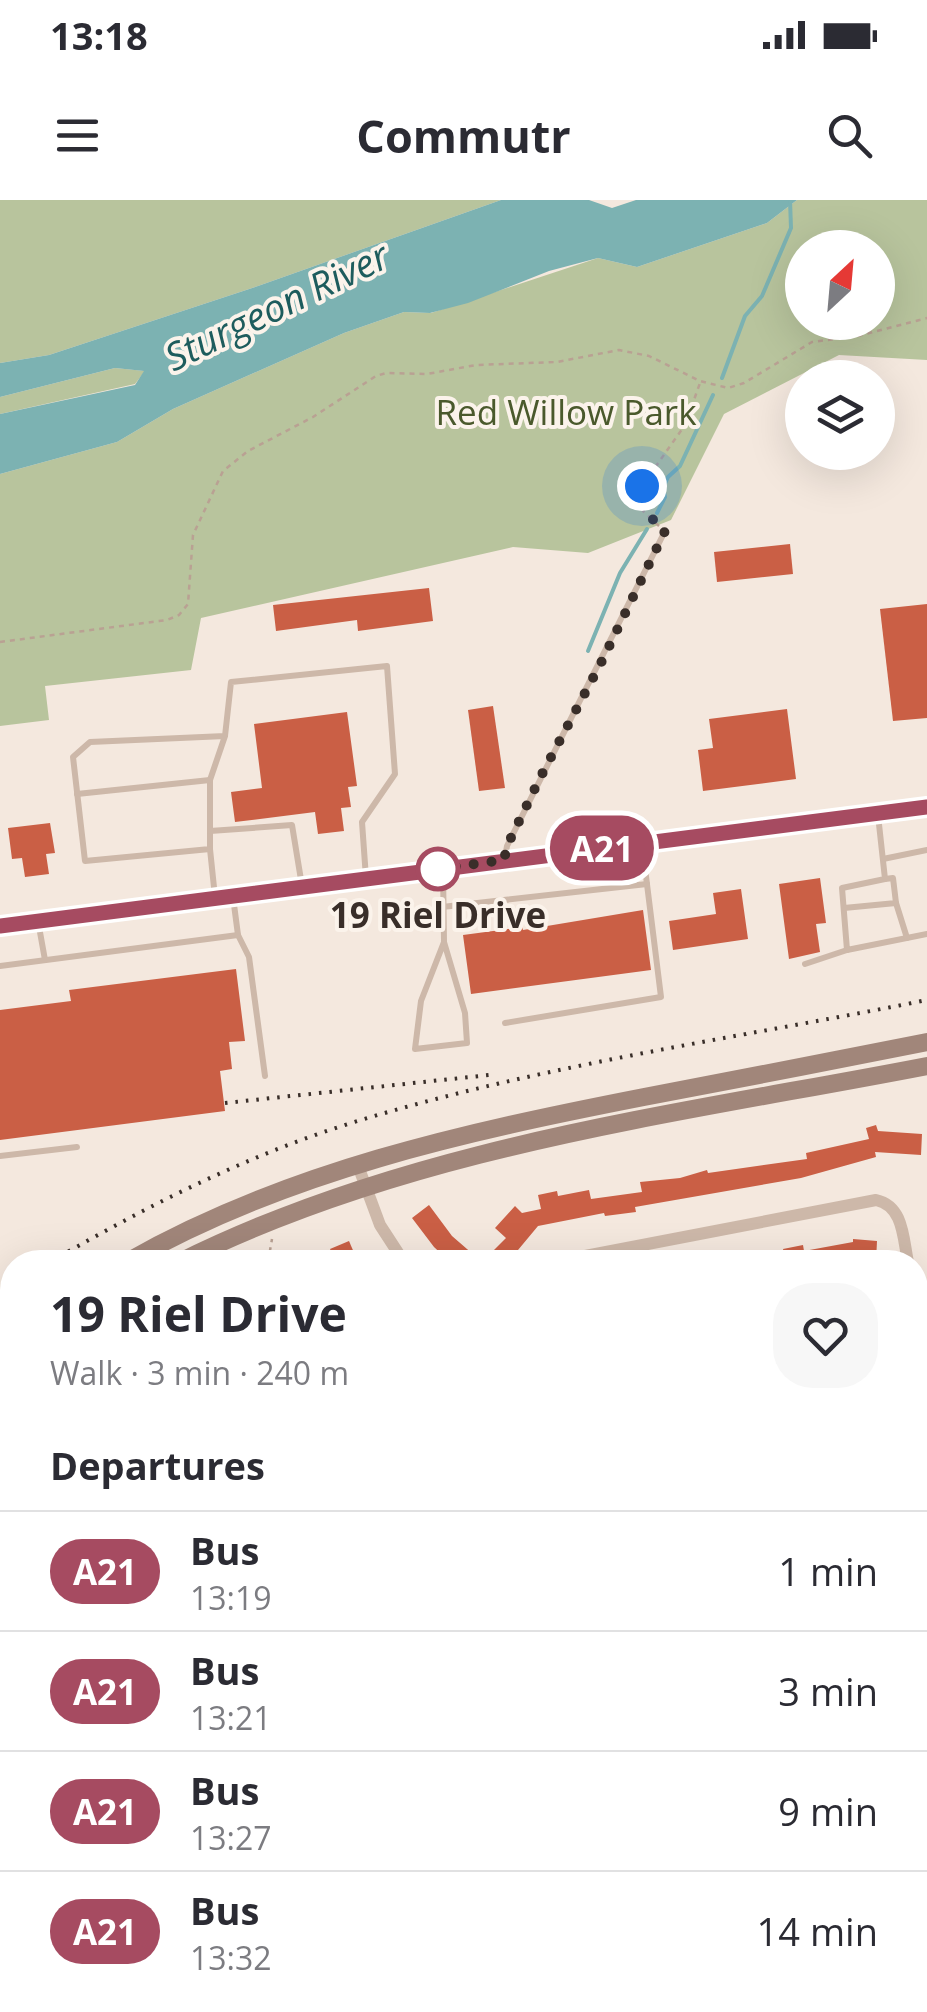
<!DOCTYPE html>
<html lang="en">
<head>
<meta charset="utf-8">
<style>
	:root { --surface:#fff; --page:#f7f7f7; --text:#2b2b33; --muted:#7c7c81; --line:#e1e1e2 }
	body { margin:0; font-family:"Open Sans",sans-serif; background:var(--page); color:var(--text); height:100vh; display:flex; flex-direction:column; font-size:38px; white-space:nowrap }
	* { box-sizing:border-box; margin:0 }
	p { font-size:32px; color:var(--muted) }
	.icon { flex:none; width:55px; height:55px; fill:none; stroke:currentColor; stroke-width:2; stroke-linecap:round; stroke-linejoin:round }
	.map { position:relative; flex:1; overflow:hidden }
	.side { position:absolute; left:0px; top:1050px; width:928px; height:762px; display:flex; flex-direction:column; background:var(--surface); border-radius:40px 40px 0 0; box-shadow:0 10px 40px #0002 }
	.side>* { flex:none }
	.badge { padding:0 20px; border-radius:32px; font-size:35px; line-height:65px }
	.needle { width:65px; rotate:26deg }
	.fabs { position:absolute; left:785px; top:30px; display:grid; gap:20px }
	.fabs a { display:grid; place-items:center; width:110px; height:110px; border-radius:50%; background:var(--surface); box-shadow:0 10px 40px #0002; font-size:50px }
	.you { position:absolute; width:50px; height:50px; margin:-25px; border:8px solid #fff; border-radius:50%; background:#1a73e8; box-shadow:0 0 0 15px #1a73e833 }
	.map>.badge { position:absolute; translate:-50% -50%; box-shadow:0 0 0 5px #fff }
	h2 { padding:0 50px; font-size:38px; line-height:90px }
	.round { display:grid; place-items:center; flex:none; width:105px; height:105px; border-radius:40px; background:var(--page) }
	.summary { display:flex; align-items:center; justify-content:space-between; height:170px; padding:0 50px }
	h1 { font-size:48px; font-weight:700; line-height:75px }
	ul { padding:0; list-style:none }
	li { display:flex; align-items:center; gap:30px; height:120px; padding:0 50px; border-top:2px solid var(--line) }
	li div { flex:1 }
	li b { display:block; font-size:38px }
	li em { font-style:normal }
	li .badge { min-width:110px; font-weight:700; text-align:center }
	.status { display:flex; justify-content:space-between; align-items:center; height:70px; padding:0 50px; background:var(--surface); direction:ltr }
	.status svg { height:28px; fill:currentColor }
	header { display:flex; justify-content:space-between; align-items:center; height:130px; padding:0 50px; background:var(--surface); font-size:45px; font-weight:700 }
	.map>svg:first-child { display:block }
</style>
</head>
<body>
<div class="status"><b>13:18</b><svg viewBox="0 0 49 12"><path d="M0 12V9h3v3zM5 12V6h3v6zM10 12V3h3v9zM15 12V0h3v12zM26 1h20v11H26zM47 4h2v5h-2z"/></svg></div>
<header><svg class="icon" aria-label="menu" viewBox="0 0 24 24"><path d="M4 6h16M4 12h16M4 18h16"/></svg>Commutr<svg class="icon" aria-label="search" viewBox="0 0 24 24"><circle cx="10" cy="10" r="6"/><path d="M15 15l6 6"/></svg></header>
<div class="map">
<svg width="927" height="1812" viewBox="0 0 927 1812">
	<rect width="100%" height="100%" fill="#f4e8de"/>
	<!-- green -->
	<g fill="#b8c49d" fill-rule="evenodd">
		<path d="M0 0H501L258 86 49 155 0 163Z"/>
		<path d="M797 0H927V160L839 155 724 214 671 320 588 353 513 347 201 418 191 470 45 486 49 520 0 526V274L117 242 173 209 344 133 404 112 431 113 598 58 637 67 767 23ZM802 48H878V122H802Z"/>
		<path d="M115 168 145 171 135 184 0 214V197Z"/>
		<path d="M12 1610V1800H249L243 1812H0V1635Z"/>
	</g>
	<!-- water -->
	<path fill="#7cb2b2" d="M501 0H589L612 8 636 0H797L767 23 637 67 598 58 549 71 468 103 430 113 404 112 344 133 173 209 117 242 0 274V214L135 185 144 171 115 168 0 197V163L49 155 258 86Z"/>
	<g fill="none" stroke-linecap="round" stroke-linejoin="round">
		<!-- stream -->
		<g stroke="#7cb2b2" stroke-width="4">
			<path d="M722 178 745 116 762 96 791 28 790 0"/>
			<path d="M657 313 665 297 663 288 668 277 680 266 713 195"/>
			<path d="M588 451 620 373 647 329"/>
		</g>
	</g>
	<!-- building -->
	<g fill="#ca5f45">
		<path d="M790 344 793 374 717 382 714 352Z"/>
		<path d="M429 388 433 421 358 431 357 420 276 431 273 405Z"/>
		<path d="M927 404V518L893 521 880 409Z"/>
		<path d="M493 506 505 588 479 591 468 510Z"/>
		<path d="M787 509 796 579 703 591 698 550 713 548 709 519Z"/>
		<path d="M347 512 357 586 348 587 351 607 341 608 344 631 318 634 315 612 235 622 231 592 262 588 254 524Z"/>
		<path d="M50 623 55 653 46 654 49 674 25 677 22 658 12 659 8 628Z"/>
		<path d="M820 678 826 723 816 724 820 752 789 759 779 684Z"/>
		<path d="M741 689 748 739 673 750 669 721 716 714 713 693Z"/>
		<path d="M643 710 651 770 471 794 463 735 522 727 523 730Z"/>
		<path d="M236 769 245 841 229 842 232 869 220 871 225 911 0 940V810L71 801 69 790Z"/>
		<path d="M876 925 878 931 922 934 921 955 875 952 876 957 801 978 635 1007 636 1012 605 1016 604 1013 538 1026 508 1062H482L506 1038 495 1028 515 1006 522 1013 541 1009 538 995 557 991 558 996 589 990 591 999 642 992 640 982 680 978 707 970 708 973 807 959 806 953 869 939 866 928Z"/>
		<path d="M429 1005 452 1036 482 1062H450L434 1047 412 1018Z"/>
		<path d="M853 1039 877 1041 876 1062H786L783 1049 803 1045 804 1051 853 1042Z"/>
		<path d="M349 1041 358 1062H336L330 1049Z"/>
		<path d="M915 1292H918L927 1322V1357L915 1358Z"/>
		<path d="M0 1345 12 1356V1380L0 1368Z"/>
		<path d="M927 1383V1421L915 1423V1386Z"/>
		<path d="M0 1484 12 1500V1534L0 1524Z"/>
		<path d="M927 1506V1522L915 1524V1508Z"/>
		<rect x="915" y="1586" width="12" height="32"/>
		<path d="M915 1756H927V1812H912Z"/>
		<path d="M12 1763V1796L5 1803 0 1798V1775Z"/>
		<path d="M331 1800H391L385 1812H372L361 1807 357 1812Z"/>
		<path d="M562 1800H586L577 1812H554Z"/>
		<path d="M641 1800H665L666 1812H642Z"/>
	</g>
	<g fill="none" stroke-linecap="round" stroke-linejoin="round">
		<!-- path -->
		<g stroke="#b9a193" stroke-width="2.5" stroke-dasharray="5 5" stroke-linecap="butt">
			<path d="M659 326 643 311 642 286 685 225 700 183"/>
			<path d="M0 442 167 420 179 415 188 404 193 335 223 271 248 251 313 217 376 176 386 173 427 174 476 165 557 162 619 150 649 156 700 181 728 188 744 183 812 142 858 136 927 118"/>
			<path d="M268 1062 272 1039"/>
			<path d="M54 1800 66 1812"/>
		</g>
		<!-- service -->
		<g stroke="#cdb8a9" stroke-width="6">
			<path d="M225 536 210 580V649L85 661 73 557 90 542 225 536 231 482 387 466 395 574 362 622 366 678"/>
			<path d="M77 594 210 580"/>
			<path d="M878 615 885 679 842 688 847 750 927 734"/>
			<path d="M210 631 292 625 302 686"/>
			<path d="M210 649 215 697"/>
			<path d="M505 657 507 646 665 331"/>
			<path d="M883 659 927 650"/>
			<path d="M443 669 444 742 421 801 415 849 467 843 465 813 444 742"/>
			<path d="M233 697 238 735 249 757 265 876"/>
			<path d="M896 703 907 738"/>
			<path d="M442 707 647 684"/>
			<path d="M844 708 896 703 893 678 885 679"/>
			<path d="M38 721 45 760"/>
			<path d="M805 764 847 750"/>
			<path d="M0 766 238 735"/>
			<path d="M505 823 661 797 642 644"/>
			<path d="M0 956 77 947"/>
			<path d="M8 1653 12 1645"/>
		</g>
		<!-- minor -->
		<g stroke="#cdb8a9" stroke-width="12">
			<path d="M357 963 380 1025 404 1062"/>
			<path d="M554 1062 876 1000C904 1006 903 1039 908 1062"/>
			<path d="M915 1096 927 1154"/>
			<path d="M915 1455 927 1453"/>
			<path d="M695 1800 697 1812"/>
			<path d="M873 1800 875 1812"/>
		</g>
		<!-- tertiary -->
		<g stroke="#cdb8a9" stroke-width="15">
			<path d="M0 726 927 607"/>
			<path d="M0 1421 12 1434"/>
			<path d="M915 1651 927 1649"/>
			<path d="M476 1800 501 1812"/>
			<path d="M510 1812 516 1800"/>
		</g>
		<!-- secondary -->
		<g stroke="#a1867a" stroke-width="18">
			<path d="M127 1062C287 971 465 932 644 897 738 879 833 861 927 842"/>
			<path d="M180 1062C413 946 674 915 927 866"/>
			<path d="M0 1139 12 1131"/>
			<path d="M0 1171 12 1163"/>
		</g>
		<!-- rail -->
		<g stroke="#392e29" stroke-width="4" stroke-dasharray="2.5 8" stroke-linecap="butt">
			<path d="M225 903 489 875"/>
			<path d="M50 1062C149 1005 251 953 361 920 546 864 738 838 927 800"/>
			<path d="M0 1093 12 1085"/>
		</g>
	</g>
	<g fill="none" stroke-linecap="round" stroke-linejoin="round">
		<!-- line casing -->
		<g stroke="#fff" stroke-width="22">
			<path id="line" d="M0 726 927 607"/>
		</g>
		<!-- line -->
		<use href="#line" stroke="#a64b61" stroke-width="15"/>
		<!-- walk -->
		<path stroke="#392e29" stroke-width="10" stroke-dasharray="0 18" d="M438 669 504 660 507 646 541 576 602 461 665 331 643 310 642 286"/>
	</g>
	<!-- markers -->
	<circle fill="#fff" stroke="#a64b61" stroke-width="5" cx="438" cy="669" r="20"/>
	<g text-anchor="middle" stroke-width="8" stroke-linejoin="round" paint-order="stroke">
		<!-- park labels -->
		<g font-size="35" fill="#4a592c" stroke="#fbf3eb">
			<text x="566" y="225">Red Willow Park</text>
		</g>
		<!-- stop labels -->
		<g font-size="35" font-weight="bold" fill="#392e29" stroke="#fbf3eb">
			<text x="438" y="728">19 Riel Drive</text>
		</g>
		<!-- water labels -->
		<g font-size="38" font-style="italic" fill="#1d5c5d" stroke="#fbf3eb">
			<text transform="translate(277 107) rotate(-26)" y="13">Sturgeon River</text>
		</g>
	</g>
</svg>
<div class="fabs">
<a><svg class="needle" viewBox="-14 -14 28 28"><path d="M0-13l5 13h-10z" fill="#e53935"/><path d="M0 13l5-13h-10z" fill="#7c7c81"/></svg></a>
<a><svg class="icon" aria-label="layers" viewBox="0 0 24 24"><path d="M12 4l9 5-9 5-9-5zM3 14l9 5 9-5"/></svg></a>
</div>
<div class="you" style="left:642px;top:286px"></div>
<b class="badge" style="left:602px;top:648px;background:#a64b61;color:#fff">A21</b>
<section class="side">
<div class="summary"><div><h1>19 Riel Drive</h1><p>Walk · 3 min · 240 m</p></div><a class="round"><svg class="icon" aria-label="heart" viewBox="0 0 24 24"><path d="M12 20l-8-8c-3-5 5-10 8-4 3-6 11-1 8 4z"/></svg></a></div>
<h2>Departures</h2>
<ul>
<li><span class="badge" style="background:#a64b61;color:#fff">A21</span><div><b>Bus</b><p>13:19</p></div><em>1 min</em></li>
<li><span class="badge" style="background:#a64b61;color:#fff">A21</span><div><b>Bus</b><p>13:21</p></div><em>3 min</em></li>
<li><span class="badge" style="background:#a64b61;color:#fff">A21</span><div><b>Bus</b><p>13:27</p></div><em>9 min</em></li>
<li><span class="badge" style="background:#a64b61;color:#fff">A21</span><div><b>Bus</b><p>13:32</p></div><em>14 min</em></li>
</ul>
</section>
</div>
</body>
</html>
